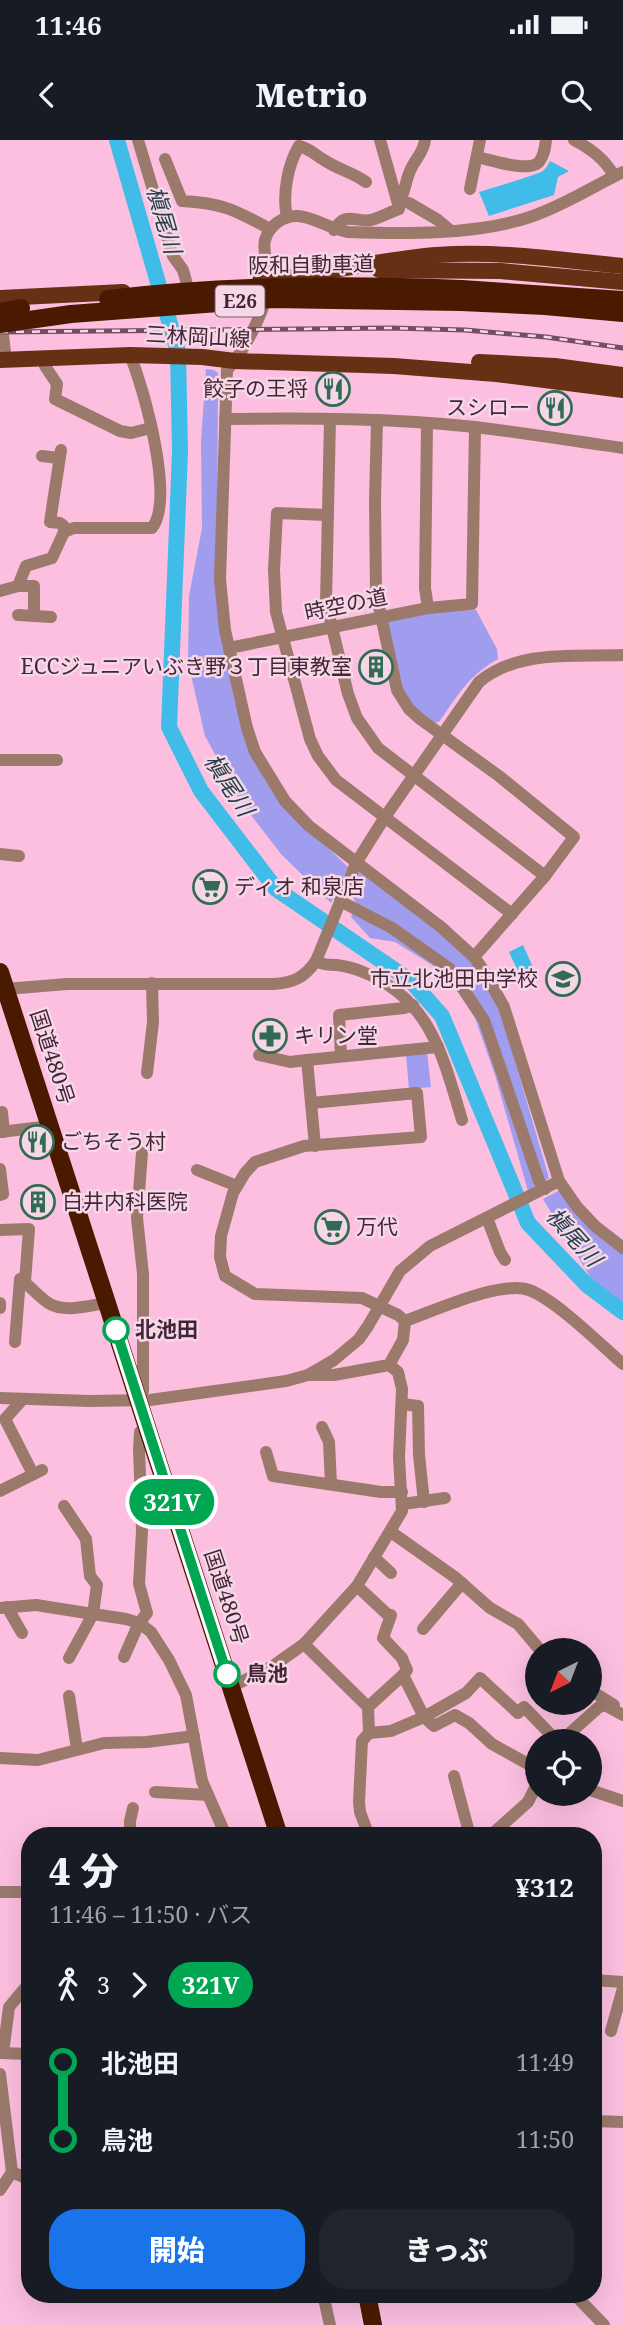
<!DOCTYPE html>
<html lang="ja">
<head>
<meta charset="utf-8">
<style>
	:root { --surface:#171b24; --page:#20242c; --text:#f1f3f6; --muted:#9ea1a6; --accent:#1a73e8 }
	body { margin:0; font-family:"Noto Serif","Noto Sans JP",serif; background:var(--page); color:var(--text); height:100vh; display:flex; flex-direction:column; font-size:26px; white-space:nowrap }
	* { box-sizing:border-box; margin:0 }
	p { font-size:23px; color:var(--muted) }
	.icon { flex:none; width:38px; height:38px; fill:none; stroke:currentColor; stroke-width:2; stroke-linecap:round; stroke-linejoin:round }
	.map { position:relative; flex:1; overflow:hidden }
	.panel { position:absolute; left:21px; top:1687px; width:581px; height:476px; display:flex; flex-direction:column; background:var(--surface); border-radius:28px; box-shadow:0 7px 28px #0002 }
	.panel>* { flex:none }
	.badge { padding:0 14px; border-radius:23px; font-size:24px; line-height:46px }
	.needle { width:46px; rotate:222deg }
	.buttons { position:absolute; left:525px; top:1498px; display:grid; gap:14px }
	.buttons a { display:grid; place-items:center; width:77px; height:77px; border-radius:50%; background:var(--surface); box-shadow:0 7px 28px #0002; font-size:35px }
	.map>.badge { position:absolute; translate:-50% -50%; box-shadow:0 0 0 4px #fff }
	.legs { display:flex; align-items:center; gap:10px; height:77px; padding:0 28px; font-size:23px }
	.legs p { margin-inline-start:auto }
	.head { display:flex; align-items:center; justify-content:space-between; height:119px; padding:0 28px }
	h1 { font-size:38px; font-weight:800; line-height:52px }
	.cta { display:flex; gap:14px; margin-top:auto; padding:14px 28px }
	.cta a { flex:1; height:80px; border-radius:28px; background:var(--accent); color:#fff; font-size:28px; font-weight:800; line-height:80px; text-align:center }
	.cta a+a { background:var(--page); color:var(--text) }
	ul { padding:0 28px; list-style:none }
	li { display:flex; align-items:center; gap:24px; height:77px; font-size:26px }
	li i { display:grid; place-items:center; width:10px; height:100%; margin:0 9px; background:currentColor }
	li i::after { content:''; width:18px; height:18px; margin:-9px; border:5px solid; border-radius:50%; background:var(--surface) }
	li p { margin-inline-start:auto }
	li:first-child i { background:linear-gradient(#0000 50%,currentColor 0) }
	li:last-child i { background:linear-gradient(currentColor 50%,#0000 0) }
	.status { display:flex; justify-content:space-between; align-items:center; height:49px; padding:0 35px; background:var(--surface); direction:ltr }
	.status svg { height:19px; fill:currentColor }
	header { display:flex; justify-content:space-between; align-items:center; height:91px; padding:0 28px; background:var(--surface); font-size:32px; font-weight:800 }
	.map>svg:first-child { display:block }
</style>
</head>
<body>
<div class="status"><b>11:46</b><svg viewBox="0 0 49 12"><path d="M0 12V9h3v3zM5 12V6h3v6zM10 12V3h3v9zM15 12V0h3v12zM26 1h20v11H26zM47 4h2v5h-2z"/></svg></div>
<header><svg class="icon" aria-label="back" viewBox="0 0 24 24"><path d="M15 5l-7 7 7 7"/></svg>Metrio<svg class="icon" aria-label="search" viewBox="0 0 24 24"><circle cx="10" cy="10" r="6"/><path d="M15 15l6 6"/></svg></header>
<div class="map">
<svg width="623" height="2185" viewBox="0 0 623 2185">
	<rect width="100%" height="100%" fill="#fcbfe0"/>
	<!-- green -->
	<g fill="#a09dee">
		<path d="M206 229 214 230 218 233 217 440 249 601 265 640 283 665 348 727 331 763 281 714 241 662 205 596 188 522 189 456 202 388 201 301Z"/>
		<path d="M476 470 497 509 498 519C469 535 458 555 439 582L432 583 404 557 386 485 389 481 430 473Z"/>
		<path d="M358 731 439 790 472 822 497 859 549 1038 528 1051 495 935 475 878 445 833 395 802 370 798 351 777 356 763 351 754Z"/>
		<path d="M427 912 431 947 409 949 406 915Z"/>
		<path d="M560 1050 623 1111V1165L594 1143 543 1059Z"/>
	</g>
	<!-- water -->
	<g fill="#3fbce7">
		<path d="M550 21 569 31 558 37 554 55 489 76 479 52C486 50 539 34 543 31 546 28 548 25 550 21Z"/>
		<path d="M523 805 536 834 522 840 509 812Z"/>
	</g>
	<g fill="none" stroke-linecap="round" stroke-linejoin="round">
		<!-- river -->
		<path stroke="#3fbce7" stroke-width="16" d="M117 0 178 212 180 312 169 587 201 651 276 749 411 841 442 876 528 1083 587 1145 623 1172"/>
		<!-- minor -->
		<g stroke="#9b7a6c" stroke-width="12">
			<path d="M138 0 173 116 183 130 188 148"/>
			<path d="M380 0 398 64"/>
			<path d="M574 0C591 9 605 19 614 36"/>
			<path d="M477 17C491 20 529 33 539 22 544 16 545 8 546 0"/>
			<path d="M165 19 182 61C223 63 235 70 270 89"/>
			<path d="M623 32C592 47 563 66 530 77 477 95 404 94 348 92 330 89 312 76 297 76 282 76 269 86 265 100 262 112 269 126 269 138 270 163 244 212 227 230L220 439 225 490 247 588 255 612 285 661 309 686 441 787 474 817 484 831 504 867 559 1041 577 1067 595 1086 623 1108"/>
			<path d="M470 49 480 0"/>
			<path d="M409 63 438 80 450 90"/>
			<path d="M287 77C282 55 288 24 299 6 309 8 315 15 324 20 337 29 352 32 366 42"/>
			<path d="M334 90C346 70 355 83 371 80 380 78 390 72 399 69L398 64C405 54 405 42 410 31 415 19 424 12 425 0"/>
			<path d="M1 179 6 220"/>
			<path d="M45 218V226L57 244 55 259 120 291 131 293 151 288"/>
			<path d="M225 279C308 278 392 278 475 287 525 293 574 301 623 308"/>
			<path d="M330 280 326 462 348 554 357 578 378 608 545 736"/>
			<path d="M377 280 375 360 376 453 397 550 409 569 420 579 499 636 574 697 545 736 474 817"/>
			<path d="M427 283 425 448 428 468"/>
			<path d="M61 310 50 382 60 383 64 386V392"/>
			<path d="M42 316 59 318"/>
			<path d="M327 375 277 373 274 430 276 472 310 599 318 616 336 640 512 774"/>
			<path d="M18 446H34V476"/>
			<path d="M0 451 18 446 26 426 52 418 64 392 74 388H152C175 359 144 249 130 215"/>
			<path d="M18 475 51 477"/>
			<path d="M229 508 428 468 472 464 475 287"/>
			<path d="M0 620H57"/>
			<path d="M0 714 19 716"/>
			<path d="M340 761 392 788 450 829 484 880 539 1041 545 1049"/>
			<path d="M316 821C324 826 328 824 337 825 345 826 356 829 363 832 431 859 443 917 462 980"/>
			<path d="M0 847 6 849 67 844H273C293 843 304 838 316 821L356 723 385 677 479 542C519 509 574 517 623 515"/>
			<path d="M259 915 290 922 307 920"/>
			<path d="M341 916 339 875 404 868 413 865"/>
			<path d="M147 933 153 882 152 843"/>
			<path d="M2 972 4 992"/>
			<path d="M0 992 50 986"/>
			<path d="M315 1006 307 920 438 907"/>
			<path d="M0 1029 3 1054 0 1055"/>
			<path d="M197 1030 237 1046"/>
			<path d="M487 1078 500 1112 505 1120"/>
			<path d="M0 1090 29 1089 25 1142"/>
			<path d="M0 1163V1168"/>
			<path d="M405 1181C434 1171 501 1140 529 1150 556 1160 600 1204 623 1224"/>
			<path d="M15 1202 20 1139C31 1146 39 1158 50 1164 66 1173 90 1165 107 1163"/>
			<path d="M308 1235H334L389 1225 403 1200 405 1181 398 1175 362 1158 255 1154 225 1136 220 1117 221 1096 233 1053 245 1033 255 1022 304 1006 421 997 417 953 311 963"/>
			<path d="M0 1258 89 1261 150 1260 286 1241 308 1235 334 1220 359 1199 368 1186 400 1131 430 1106 559 1041"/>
			<path d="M22 1260 5 1279 33 1334"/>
			<path d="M139 1260 143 1251V1134L137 1078 142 1013"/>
			<path d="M402 1264 418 1266 419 1315 424 1362"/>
			<path d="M322 1287 329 1302 331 1344"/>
			<path d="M266 1312 273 1336 381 1352H402"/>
			<path d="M0 1351 42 1330"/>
			<path d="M403 1364 445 1358"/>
			<path d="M64 1366 86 1399 90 1436 97 1445 93 1474 69 1518"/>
			<path d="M391 1392 456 1438 490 1468 518 1484 540 1510"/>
			<path d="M374 1417 391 1433"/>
			<path d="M357 1446 387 1474 391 1475 383 1498 402 1518 407 1530 403 1535 424 1577 466 1553 480 1538 518 1573 524 1567 557 1601"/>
			<path d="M7 1467 22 1493"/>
			<path d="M0 1468 36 1465 93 1474 126 1479 139 1483 151 1492 169 1520 186 1555 202 1641 226 1696"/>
			<path d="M423 1489 462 1443"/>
			<path d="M304 1504 357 1446 402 1371 399 1317 402 1249 398 1232 389 1225"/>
			<path d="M124 1517 139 1483 147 1473 139 1444 142 1391 139 1309 140 1292 147 1285"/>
			<path d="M231 1547 273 1526 304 1504 368 1567 369 1593 391 1591 424 1577 434 1586 455 1575 469 1583 492 1604 537 1629"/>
			<path d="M590 1550 614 1565"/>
			<path d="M69 1556 77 1609"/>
			<path d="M368 1567 403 1535"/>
			<path d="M561 1601 599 1567 605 1565 623 1575"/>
			<path d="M0 1618 38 1620 104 1603 147 1602 194 1596"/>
			<path d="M454 1636 470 1696"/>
			<path d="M590 1650 623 1661"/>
			<path d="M155 1652 208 1655"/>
			<path d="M130 1696V1681L133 1668"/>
			<path d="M369 1696 360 1672 359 1662 362 1601 369 1593"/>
			<path d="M490 1696 528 1662 537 1644"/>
			<path d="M0 1752H30"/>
			<path d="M593 1840 623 1842"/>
			<path d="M611 1891 623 1848"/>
			<path d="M0 1913 30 1914"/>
			<path d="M3 1913 9 1867 30 1842"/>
			<path d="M0 1934 12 2032 0 2050"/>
			<path d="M593 1981 623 1982"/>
			<path d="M12 2032 30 2040"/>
			<path d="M323 2154 330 2185"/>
			<path d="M574 2154 604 2185"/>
		</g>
		<!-- major -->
		<g stroke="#663015" stroke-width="16">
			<path d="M379 130 500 131 623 142"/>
			<path d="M260 141C319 135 377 120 436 115 497 110 561 120 623 126"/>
			<path d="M0 158 123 152"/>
			<path d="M0 220 130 215 202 217 235 221 394 226 496 234 623 250"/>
			<path d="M479 222 555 226 623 235"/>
		</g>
		<!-- highway -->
		<g stroke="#4a1a00" stroke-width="18">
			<path d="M461 149 623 160"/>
			<path d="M461 162 545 166 623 173"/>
			<path d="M0 172 21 168"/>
			<path d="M0 832 279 1696"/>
			<path d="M367 2154 373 2185"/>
		</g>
		<!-- rail casing -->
		<g stroke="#734e62" stroke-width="5">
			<path id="rail" d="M0 192 391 188 465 190 546 197 623 208"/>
		</g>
		<!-- rail -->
		<use href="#rail" stroke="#f6d7e7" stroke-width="2.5" stroke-dasharray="8" stroke-linecap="butt"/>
		<!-- highway-bridge -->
		<g stroke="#4a1a00" stroke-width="18">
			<path d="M108 159C225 145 344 144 461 149"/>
			<path d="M0 184 71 174 271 159 461 162"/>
		</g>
	</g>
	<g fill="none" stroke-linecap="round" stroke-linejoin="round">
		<!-- line-1 casing -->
		<g stroke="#fff" stroke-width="16">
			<path id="line-1" d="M116 1190 227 1534"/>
		</g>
		<!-- line-1 -->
		<use href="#line-1" stroke="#00a651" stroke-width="10"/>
	</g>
	<!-- icons -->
	<defs>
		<g id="restaurant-ring" transform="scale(1.75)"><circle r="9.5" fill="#f6d7e7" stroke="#316b54" stroke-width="1.5"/><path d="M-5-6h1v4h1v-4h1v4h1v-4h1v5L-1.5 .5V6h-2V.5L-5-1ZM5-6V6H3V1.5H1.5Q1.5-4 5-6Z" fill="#316b54"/></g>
		<g id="building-ring" transform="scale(1.75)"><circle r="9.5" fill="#f6d7e7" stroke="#316b54" stroke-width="1.5"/><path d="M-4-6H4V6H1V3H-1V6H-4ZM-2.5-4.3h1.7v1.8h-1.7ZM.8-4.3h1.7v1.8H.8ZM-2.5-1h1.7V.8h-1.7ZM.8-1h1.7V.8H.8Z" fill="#316b54"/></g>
		<g id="supermarket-ring" transform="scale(1.75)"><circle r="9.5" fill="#f6d7e7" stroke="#316b54" stroke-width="1.5"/><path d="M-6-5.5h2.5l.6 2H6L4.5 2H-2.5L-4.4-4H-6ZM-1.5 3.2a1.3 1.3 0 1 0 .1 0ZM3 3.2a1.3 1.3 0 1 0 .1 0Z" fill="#316b54"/></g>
		<g id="school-ring" transform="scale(1.75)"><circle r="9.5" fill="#f6d7e7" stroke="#316b54" stroke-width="1.5"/><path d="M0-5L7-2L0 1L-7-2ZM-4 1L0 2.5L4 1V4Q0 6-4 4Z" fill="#316b54"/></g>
		<g id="pharmacy-ring" transform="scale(1.75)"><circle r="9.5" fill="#f6d7e7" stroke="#316b54" stroke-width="1.5"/><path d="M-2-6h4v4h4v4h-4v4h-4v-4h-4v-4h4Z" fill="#316b54"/></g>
	</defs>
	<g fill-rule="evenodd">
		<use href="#restaurant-ring" x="333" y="249"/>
		<use href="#restaurant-ring" x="555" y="268"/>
		<use href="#building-ring" x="376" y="527"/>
		<use href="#supermarket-ring" x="210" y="747"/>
		<use href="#school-ring" x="563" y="839"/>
		<use href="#pharmacy-ring" x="270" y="896"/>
		<use href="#restaurant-ring" x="37" y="1002"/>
		<use href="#building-ring" x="38" y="1062"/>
		<use href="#supermarket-ring" x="332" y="1087"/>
	</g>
	<!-- markers -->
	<g fill="#fff" stroke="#00a651" stroke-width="3.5">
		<circle cx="116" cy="1190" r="12"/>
		<circle cx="227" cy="1534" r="12"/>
	</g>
	<g text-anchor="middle" stroke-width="5" stroke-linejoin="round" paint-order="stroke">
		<!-- shield labels -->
		<rect fill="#f6d7e7" stroke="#795b6b" stroke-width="2" x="215.5" y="145.5" width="49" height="31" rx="5"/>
		<g font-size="19" font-weight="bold" fill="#432636">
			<text x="240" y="168">E26</text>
		</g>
		<!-- street labels -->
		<g font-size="21" fill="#432636" stroke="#f6d7e7">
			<text transform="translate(311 125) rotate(-1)" y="7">阪和自動車道</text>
			<text transform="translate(198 197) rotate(3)" y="7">三林岡山線</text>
			<text transform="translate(346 465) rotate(-12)" y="7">時空の道</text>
			<text transform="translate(52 917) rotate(72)" y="7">国道480号</text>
			<text transform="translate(226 1457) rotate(72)" y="7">国道480号</text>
		</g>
		<!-- poi labels -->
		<g font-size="21" fill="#432636" stroke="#f6d7e7" text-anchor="start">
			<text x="308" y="256" text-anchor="end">餃子の王将</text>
			<text x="530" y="275" text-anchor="end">スシロー</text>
			<text x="352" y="534" text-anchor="end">ECCジュニアいぶき野３丁目東教室</text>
			<text x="234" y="754">ディオ 和泉店</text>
			<text x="538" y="846" text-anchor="end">市立北池田中学校</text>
			<text x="294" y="903">キリン堂</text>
			<text x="61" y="1009">ごちそう村</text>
			<text x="62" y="1069">白井内科医院</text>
			<text x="356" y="1094">万代</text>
		</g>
		<!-- stop labels -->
		<g font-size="21" font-weight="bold" fill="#432636" stroke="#f6d7e7" text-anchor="start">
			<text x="135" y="1197">北池田</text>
			<text x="246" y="1541">鳥池</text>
		</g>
		<!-- water labels -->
		<g font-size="23" font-style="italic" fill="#253f49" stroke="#f6d7e7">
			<text transform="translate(164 80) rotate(74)" y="8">槇尾川</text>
			<text transform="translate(229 645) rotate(57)" y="8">槇尾川</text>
			<text transform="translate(574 1097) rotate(48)" y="8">槇尾川</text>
		</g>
	</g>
</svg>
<div class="buttons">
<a><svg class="needle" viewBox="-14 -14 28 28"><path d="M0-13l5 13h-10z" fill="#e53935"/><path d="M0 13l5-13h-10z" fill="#9ea1a6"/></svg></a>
<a><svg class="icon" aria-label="locate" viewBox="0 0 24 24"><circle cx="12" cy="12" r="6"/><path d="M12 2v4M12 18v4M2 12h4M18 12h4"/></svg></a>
</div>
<b class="badge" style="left:172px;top:1362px;background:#00a651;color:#fff">321V</b>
<section class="panel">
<div class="head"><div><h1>4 分</h1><p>11:46 – 11:50 · バス</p></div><b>¥312</b></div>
<div class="legs"><svg class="icon" aria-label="walk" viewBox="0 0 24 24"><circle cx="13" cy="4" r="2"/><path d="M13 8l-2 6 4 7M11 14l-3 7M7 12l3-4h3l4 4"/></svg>3<svg class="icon" aria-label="forward" viewBox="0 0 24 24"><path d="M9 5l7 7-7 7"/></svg><b class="badge" style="background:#00a651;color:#fff">321V</b></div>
<ul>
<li><i style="color:#00a651"></i><b>北池田</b><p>11:49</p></li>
<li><i style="color:#00a651"></i><b>鳥池</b><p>11:50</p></li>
</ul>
<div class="cta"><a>開始</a><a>きっぷ</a></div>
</section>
</div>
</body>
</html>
